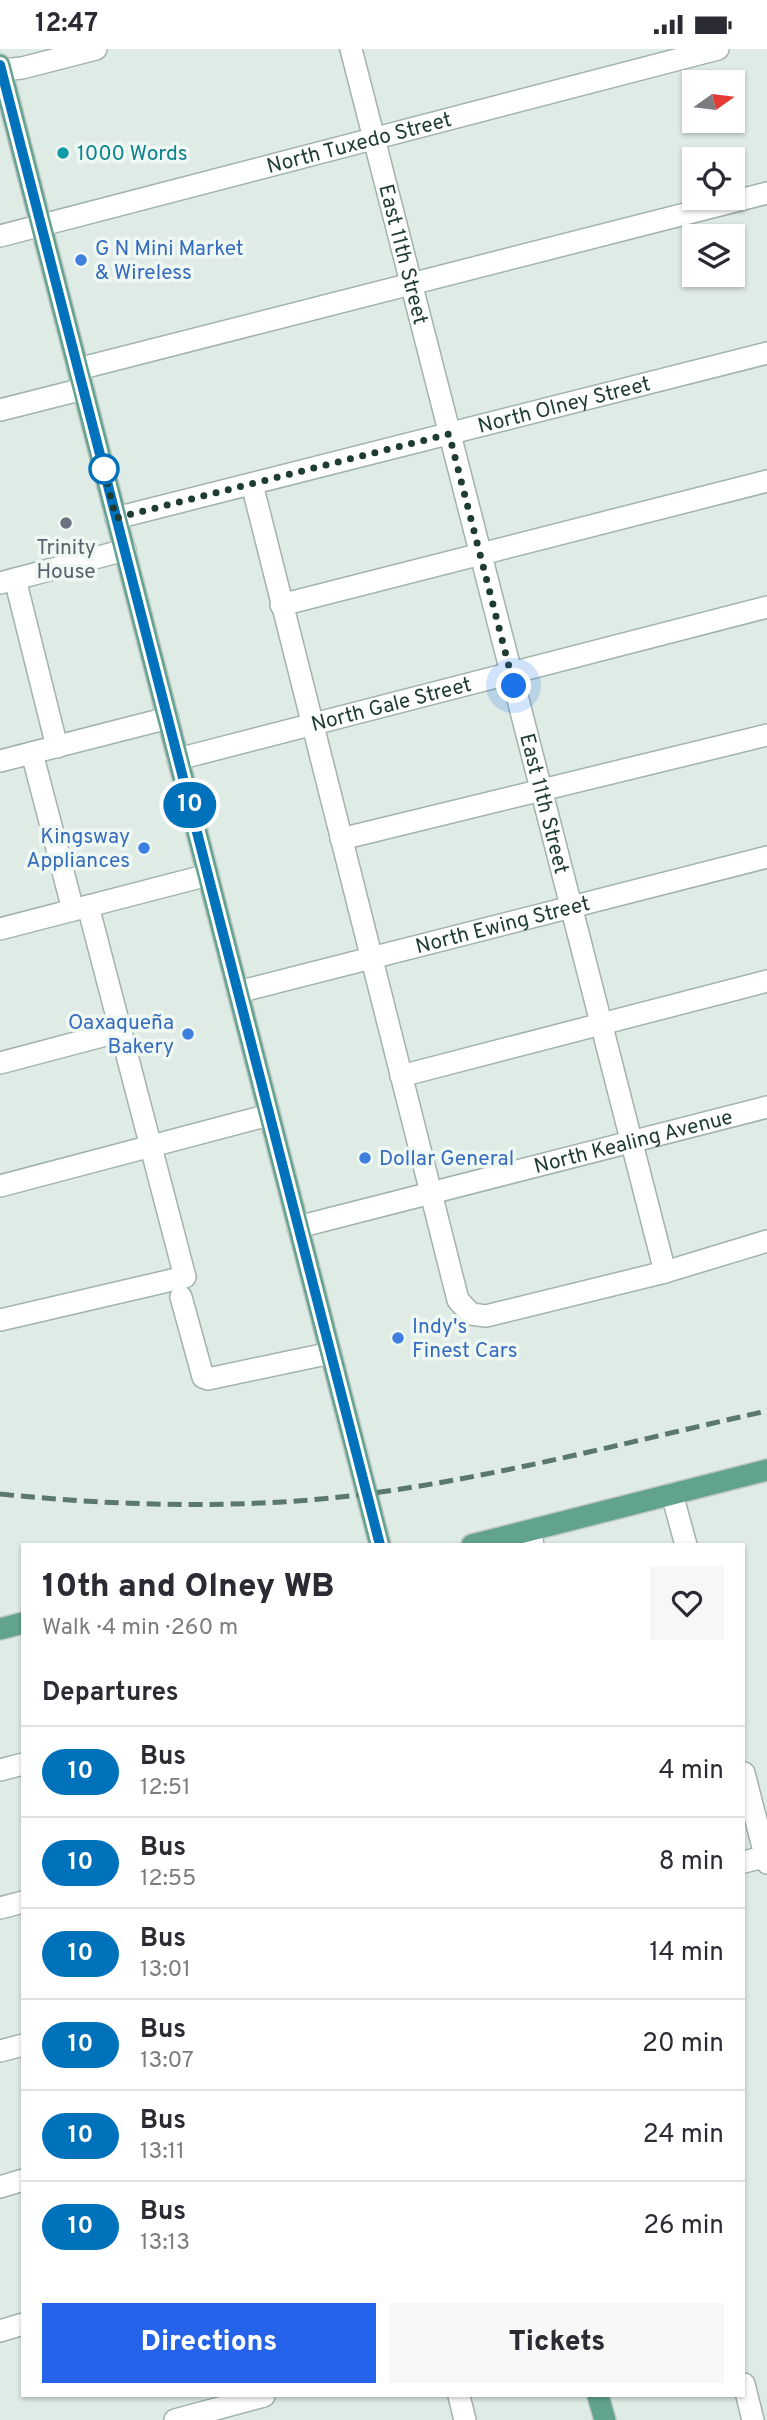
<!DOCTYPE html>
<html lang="en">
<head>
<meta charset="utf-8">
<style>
	:root { --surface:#fff; --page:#f7f7f7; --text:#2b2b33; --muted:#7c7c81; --line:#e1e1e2; --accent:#2563eb }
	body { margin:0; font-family:Overpass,sans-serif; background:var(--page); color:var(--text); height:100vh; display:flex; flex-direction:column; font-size:26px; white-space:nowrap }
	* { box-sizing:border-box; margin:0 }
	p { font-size:23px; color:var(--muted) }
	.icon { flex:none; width:38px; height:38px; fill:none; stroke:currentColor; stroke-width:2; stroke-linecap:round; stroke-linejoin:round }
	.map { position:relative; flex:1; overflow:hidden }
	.side { position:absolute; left:21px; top:1494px; width:724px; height:854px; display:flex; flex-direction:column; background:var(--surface); border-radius:0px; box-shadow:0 2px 5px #0004 }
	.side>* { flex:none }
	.badge { padding:0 14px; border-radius:23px; font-size:24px; line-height:46px }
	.needle { width:46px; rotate:76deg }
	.fabs { position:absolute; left:682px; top:21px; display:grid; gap:14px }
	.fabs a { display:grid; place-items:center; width:63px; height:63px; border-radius:0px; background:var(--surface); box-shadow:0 2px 5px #0004; font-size:35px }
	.you { position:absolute; width:35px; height:35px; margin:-18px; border:5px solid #fff; border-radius:50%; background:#1a73e8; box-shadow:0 0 0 10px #1a73e833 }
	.map>.badge { position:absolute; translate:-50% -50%; box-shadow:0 0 0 4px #fff }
	h2 { padding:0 21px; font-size:26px; line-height:63px }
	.round { display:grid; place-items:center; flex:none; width:74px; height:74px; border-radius:0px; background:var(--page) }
	.summary { display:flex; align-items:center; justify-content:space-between; height:119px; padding:0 21px }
	h1 { font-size:33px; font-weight:800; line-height:52px }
	.primary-button { display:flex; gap:14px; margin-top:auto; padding:14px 21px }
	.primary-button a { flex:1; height:80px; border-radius:0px; background:var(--accent); color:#fff; font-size:28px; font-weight:800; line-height:80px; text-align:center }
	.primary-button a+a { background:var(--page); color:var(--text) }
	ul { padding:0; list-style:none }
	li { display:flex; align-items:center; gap:21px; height:91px; padding:0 21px; border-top:2px solid var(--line) }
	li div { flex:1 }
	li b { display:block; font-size:26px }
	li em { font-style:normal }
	li .badge { min-width:77px; font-weight:700; text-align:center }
	.status { display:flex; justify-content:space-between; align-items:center; height:49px; padding:0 35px; background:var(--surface); direction:ltr }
	.status svg { height:19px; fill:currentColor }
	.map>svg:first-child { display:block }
</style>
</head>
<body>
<div class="status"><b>12:47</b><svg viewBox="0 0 49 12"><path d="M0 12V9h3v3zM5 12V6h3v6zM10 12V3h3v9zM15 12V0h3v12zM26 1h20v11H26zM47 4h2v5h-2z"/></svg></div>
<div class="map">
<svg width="767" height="2371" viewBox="0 0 767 2371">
	<rect width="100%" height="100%" fill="#dfebe5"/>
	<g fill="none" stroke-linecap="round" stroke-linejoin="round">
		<!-- minor casing -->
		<g stroke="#a2b3ac" stroke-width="24">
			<g id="minor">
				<path id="s1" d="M351 0 665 1223"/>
				<path d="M0 21 22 19 96 0"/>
				<path id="s2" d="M0 187 718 0"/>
				<path d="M78 320 767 144"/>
				<path d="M0 361 83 340"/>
				<path d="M252 435 458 1251 471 1265 486 1267 665 1223 767 1192"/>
				<path id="s3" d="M116 469 767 304"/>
				<path d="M15 530 57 698"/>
				<path d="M0 534 125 501"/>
				<path d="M281 556 767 432"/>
				<path d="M32 704 73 861"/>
				<path id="s4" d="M178 710 767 558"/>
				<path d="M0 712 168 669"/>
				<path d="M341 790 767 686"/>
				<path d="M0 880 208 826"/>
				<path id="s5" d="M238 943 767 808"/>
				<path d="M0 1014 121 982"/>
				<path d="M401 1027 767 932"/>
				<path d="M0 1137 269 1066"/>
				<path id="s6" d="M298 1178 767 1058"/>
				<path d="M181 1248 203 1328 208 1330 331 1304"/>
				<path d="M0 1271 185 1228 88 857"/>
				<path d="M672 1445 686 1496"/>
				<path d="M530 1482 533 1496"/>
				<path d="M0 1721 23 1715"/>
				<path d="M744 1724 767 1814"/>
				<path d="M744 1813 767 1807"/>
				<path d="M0 1859 23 1853"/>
				<path d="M0 2002 23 1996"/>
				<path d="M0 2138 23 2131"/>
				<path d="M0 2282 23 2275"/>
				<path d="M744 2335 753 2371"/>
				<path d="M459 2347 465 2371"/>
				<path d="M175 2371 264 2347"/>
			</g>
		</g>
		<!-- major casing -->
		<g stroke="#c0c8c6" stroke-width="24">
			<g id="major">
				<path d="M0 16 380 1496"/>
				<path d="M472 1496 767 1421"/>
				<path d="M0 1580 23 1574"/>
				<path d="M598 2347 605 2371"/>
			</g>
		</g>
		<!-- minor -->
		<use href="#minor" stroke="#fff" stroke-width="21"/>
		<!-- major -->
		<use href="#major" stroke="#62a38f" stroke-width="21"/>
		<!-- rail -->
		<path stroke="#5a786e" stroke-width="5" stroke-dasharray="14 7" stroke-linecap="butt" d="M0 1445C99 1455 197 1459 297 1452 456 1440 612 1396 767 1362"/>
	</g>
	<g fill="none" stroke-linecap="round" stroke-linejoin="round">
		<!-- line casing -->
		<g stroke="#fff" stroke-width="16">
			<path id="line" d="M0 16 380 1496"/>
		</g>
		<!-- line -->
		<use href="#line" stroke="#0072bc" stroke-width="10"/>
		<!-- walk -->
		<path stroke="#1f3c33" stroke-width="7" stroke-dasharray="0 12.6" d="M104 420 101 409 116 469 449 385 514 637"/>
	</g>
	<!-- markers -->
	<circle fill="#0f9aa8" stroke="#f0f8f4" stroke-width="2.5" cx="63" cy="104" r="7"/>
	<g fill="#3f7fe0" stroke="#f0f8f4" stroke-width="2.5">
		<circle cx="81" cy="211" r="7"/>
		<circle cx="144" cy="799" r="7"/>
		<circle cx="188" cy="985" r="7"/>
		<circle cx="365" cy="1109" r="7"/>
		<circle cx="398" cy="1289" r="7"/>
	</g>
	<circle fill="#fff" stroke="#0072bc" stroke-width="3.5" cx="104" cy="420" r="14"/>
	<circle fill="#6b7280" stroke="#f0f8f4" stroke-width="2.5" cx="66" cy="474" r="7"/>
	<g text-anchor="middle" stroke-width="7" stroke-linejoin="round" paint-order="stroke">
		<!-- street labels -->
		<g font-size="21" fill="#1f3c33" stroke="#f0f8f4">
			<text dy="7" stroke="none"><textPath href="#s2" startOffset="371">North Tuxedo Street</textPath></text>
			<text dy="7" stroke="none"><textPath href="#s1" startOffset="212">East 11th Street</textPath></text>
			<text dy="7" stroke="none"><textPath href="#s3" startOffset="462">North Olney Street</textPath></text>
			<text dy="7" stroke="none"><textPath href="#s4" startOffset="220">North Gale Street</textPath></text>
			<text dy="7" stroke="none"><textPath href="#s1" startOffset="779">East 11th Street</textPath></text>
			<text dy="7" stroke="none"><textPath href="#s5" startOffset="273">North Ewing Street</textPath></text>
			<text dy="7" stroke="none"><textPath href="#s6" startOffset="346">North Kealing Avenue</textPath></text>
		</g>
		<!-- culture labels -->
		<g font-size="21" fill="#0d838f" stroke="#f0f8f4" text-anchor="start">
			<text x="77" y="111">1000 Words</text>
		</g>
		<!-- shop labels -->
		<g font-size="21" fill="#366cbe" stroke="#f0f8f4" text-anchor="start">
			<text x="95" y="206">G N Mini Market<tspan x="95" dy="24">&amp; Wireless</tspan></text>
			<text x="130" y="794" text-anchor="end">Kingsway<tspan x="130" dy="24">Appliances</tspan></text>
			<text x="174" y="980" text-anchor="end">Oaxaqueña<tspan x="174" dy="24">Bakery</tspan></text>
			<text x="379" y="1116">Dollar General</text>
			<text x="412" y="1284">Indy's<tspan x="412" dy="24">Finest Cars</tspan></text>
		</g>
		<!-- worship labels -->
		<g font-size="21" fill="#5b616d" stroke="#f0f8f4">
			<text x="66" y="505">Trinity<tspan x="66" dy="24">House</tspan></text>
		</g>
	</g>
</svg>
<div class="fabs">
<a><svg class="needle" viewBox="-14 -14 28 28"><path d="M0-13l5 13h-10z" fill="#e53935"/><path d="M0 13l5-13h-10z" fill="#7c7c81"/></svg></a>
<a><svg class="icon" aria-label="locate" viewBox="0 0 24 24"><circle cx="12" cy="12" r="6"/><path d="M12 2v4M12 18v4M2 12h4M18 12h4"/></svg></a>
<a><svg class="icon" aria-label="layers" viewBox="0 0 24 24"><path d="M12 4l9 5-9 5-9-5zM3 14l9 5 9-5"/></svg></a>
</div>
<div class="you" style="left:514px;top:637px"></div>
<b class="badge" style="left:190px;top:756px;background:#0072bc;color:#fff">10</b>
<section class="side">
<div class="summary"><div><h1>10th and Olney WB</h1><p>Walk · 4 min · 260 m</p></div><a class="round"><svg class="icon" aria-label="heart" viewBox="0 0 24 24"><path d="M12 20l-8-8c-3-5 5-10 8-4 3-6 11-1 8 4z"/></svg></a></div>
<h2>Departures</h2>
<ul>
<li><span class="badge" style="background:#0072bc;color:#fff">10</span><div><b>Bus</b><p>12:51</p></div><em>4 min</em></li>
<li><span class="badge" style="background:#0072bc;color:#fff">10</span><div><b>Bus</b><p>12:55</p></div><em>8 min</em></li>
<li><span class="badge" style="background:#0072bc;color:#fff">10</span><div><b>Bus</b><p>13:01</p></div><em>14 min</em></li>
<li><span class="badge" style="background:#0072bc;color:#fff">10</span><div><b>Bus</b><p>13:07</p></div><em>20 min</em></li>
<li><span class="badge" style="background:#0072bc;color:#fff">10</span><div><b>Bus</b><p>13:11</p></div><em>24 min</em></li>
<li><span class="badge" style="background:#0072bc;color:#fff">10</span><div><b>Bus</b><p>13:13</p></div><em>26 min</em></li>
</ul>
<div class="primary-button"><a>Directions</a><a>Tickets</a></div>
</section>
</div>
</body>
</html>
